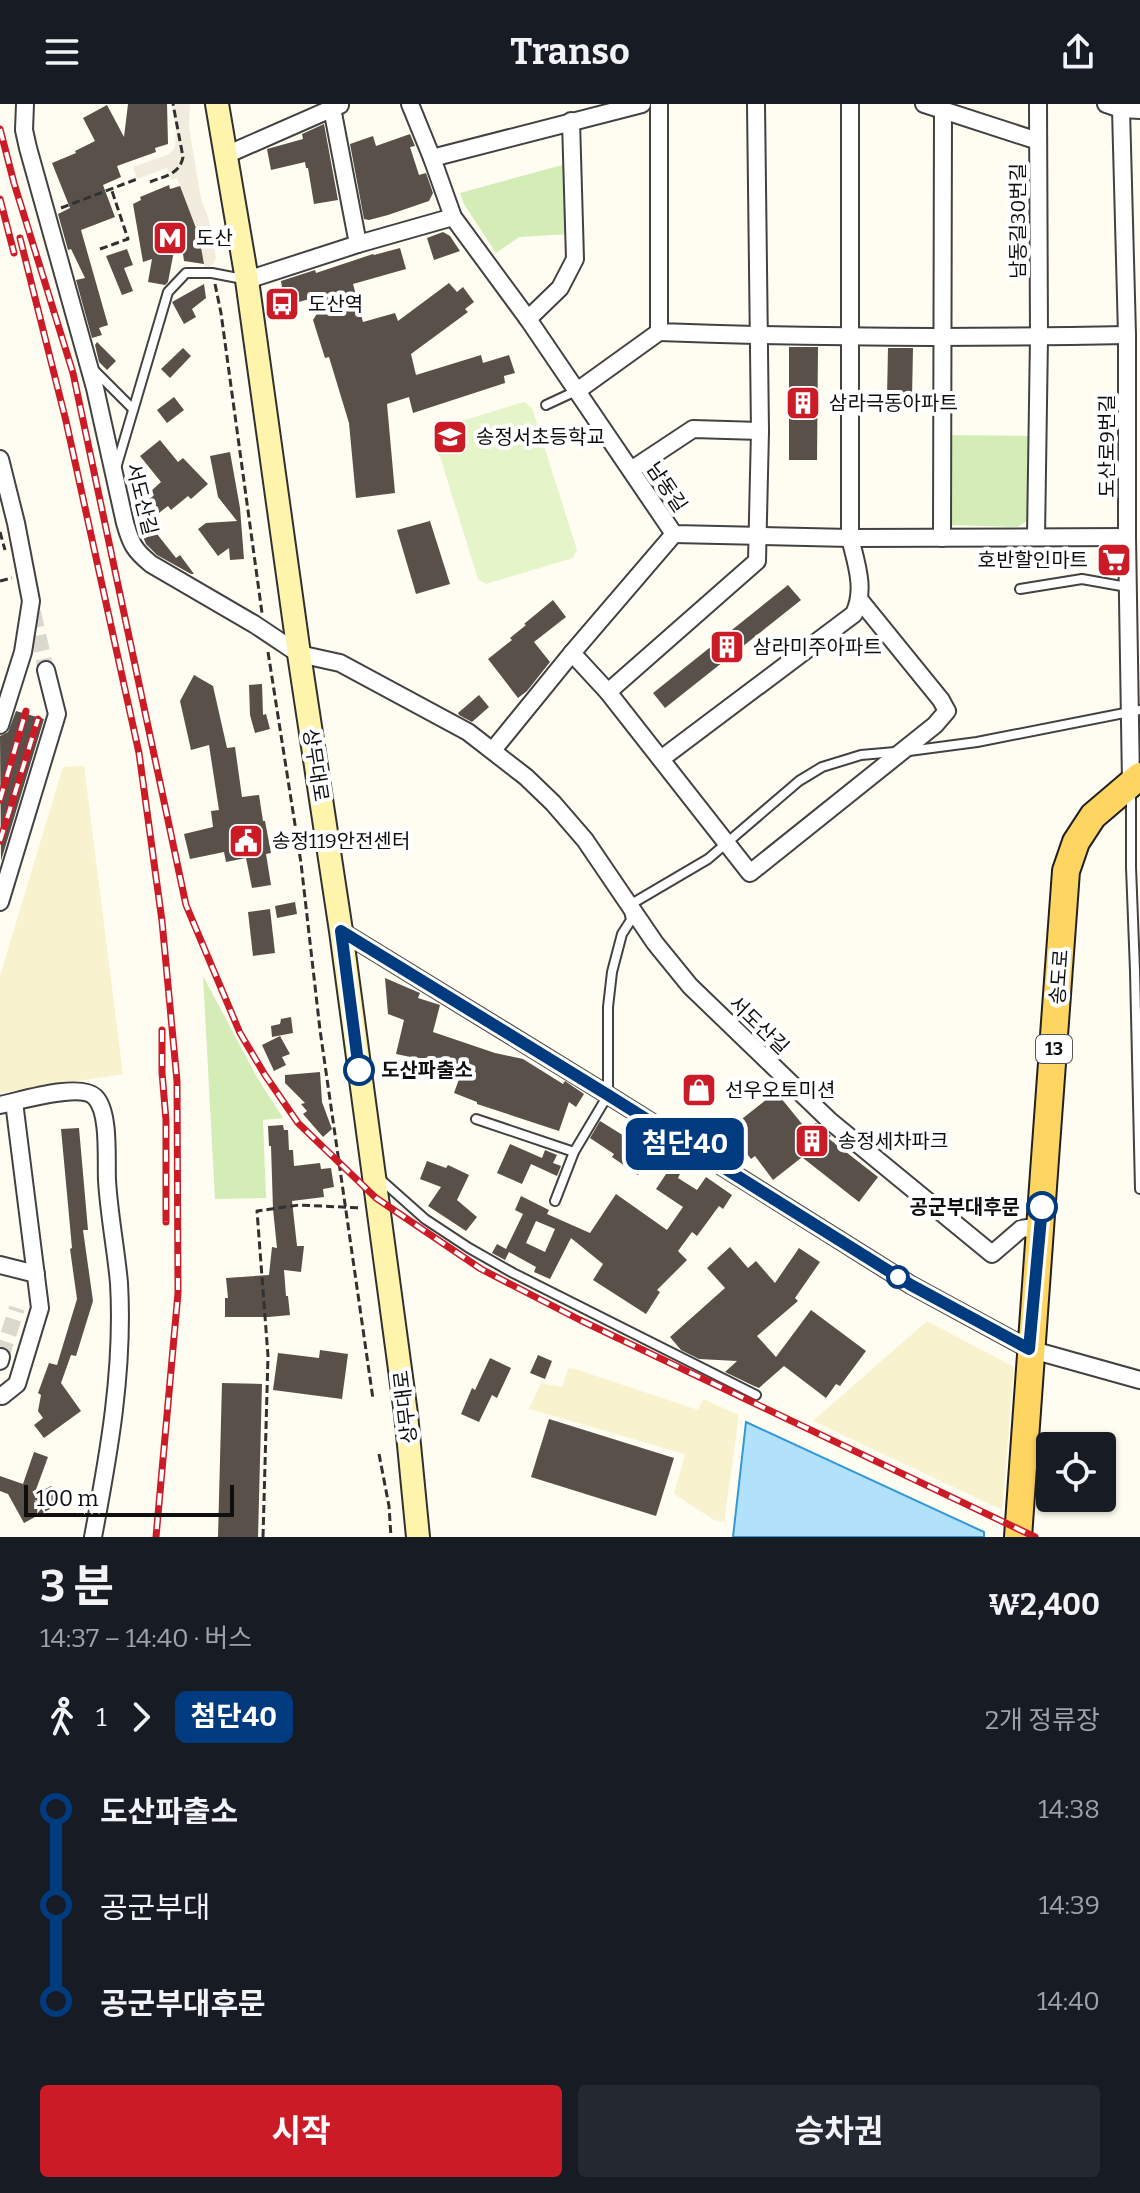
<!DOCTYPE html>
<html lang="ko">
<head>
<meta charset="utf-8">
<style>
	:root { --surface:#171b24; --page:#242831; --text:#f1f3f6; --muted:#9ea1a6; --accent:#cb1b27 }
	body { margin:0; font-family:Bitter,"Noto Sans KR",serif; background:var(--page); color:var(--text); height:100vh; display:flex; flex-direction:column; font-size:30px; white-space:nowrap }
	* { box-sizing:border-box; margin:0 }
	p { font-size:26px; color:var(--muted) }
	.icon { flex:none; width:44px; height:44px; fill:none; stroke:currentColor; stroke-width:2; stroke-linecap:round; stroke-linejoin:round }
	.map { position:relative; height:1433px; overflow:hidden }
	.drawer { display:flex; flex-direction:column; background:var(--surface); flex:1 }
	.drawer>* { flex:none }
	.badge { padding:0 16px; border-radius:12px; font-size:28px; line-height:52px }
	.fabs { position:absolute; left:1036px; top:1328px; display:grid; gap:16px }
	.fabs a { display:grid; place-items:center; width:80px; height:80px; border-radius:8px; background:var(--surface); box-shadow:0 2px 6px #0004; font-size:40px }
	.scale { position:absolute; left:24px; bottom:20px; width:210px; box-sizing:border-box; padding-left:8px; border:4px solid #0f0f0f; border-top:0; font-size:22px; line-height:28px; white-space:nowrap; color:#0f0f0f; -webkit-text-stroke:6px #fff; paint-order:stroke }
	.map>.badge { position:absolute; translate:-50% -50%; box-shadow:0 0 0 4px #fff }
	.legs { display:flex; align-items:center; gap:12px; height:88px; padding:0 40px; font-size:26px }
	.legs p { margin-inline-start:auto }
	.headline { display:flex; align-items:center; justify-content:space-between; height:136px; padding:0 40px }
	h1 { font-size:44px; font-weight:700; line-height:60px }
	.action { display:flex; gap:16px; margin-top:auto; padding:16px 40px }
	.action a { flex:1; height:92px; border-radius:8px; background:var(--accent); color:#fff; font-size:32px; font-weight:700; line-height:92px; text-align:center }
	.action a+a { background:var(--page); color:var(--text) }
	ul { padding:0 40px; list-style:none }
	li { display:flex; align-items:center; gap:28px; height:96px; font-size:30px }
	li i { display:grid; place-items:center; width:12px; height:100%; margin:0 10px; background:currentColor }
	li i::after { content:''; width:20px; height:20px; margin:-10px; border:6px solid; border-radius:50%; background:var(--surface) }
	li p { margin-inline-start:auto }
	li:first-child i { background:linear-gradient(#0000 50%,currentColor 0) }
	li:last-child i { background:linear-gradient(currentColor 50%,#0000 0) }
	header { display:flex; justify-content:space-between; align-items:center; height:104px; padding:0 40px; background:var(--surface); font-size:36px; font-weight:700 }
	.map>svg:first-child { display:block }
</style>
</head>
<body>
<header><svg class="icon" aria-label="menu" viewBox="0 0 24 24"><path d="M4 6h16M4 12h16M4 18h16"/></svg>Transo<svg class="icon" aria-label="share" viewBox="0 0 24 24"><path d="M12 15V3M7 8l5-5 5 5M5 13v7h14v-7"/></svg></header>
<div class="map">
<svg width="1140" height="1433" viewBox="0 0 1140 1433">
	<rect width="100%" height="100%" fill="#fffcf1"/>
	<!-- farmland -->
	<g fill="#f8f3ce">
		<path d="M84 662 123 970 0 989V872L63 663Z"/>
		<path d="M927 1217 1014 1263 1002 1406 813 1317Z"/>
		<path d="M569 1263 698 1306 703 1295 739 1311 724 1418 714 1416 674 1390 685 1350 529 1305 541 1279 562 1283Z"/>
	</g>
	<!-- green -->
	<g fill="#d4edb7">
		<path d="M566 60 570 130 519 133 496 149 464 100 460 89Z"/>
		<path d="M948 331 1033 332 1031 415 1017 423 946 421Z"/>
		<path d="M203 872 258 975 283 1014 263 1016 266 1094 215 1095Z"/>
	</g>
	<!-- pitch -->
	<path fill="#e6f4c9" d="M524 298 532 304 577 446 573 454 486 480 478 475 434 333 438 324Z"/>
	<!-- plaza -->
	<path fill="#f1ecde" d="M172 0H190L189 24 201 95 208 113 216 154 214 159 205 165 199 132 177 74 172 76 167 64 137 75 133 63 169 50 175 44 176 29Z"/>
	<!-- water -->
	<path fill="#b1e1fb" stroke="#3299d8" stroke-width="2" d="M746 1318 984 1428V1433H733Z"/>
	<!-- building -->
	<g fill="#59504a" fill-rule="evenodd">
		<path d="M128 0H167L168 40 155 44 156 48 117 62 121 73 103 81 115 113 81 126 108 221 99 224 102 231 92 234 76 176 85 174 71 145 68 146 58 110 70 104 52 59 76 49 75 47 95 37 83 14 107 1 124 33Z"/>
		<path d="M324 20 338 96 314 100 308 64H306L305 58 271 66 267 45 303 35 302 30Z"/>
		<path d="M410 30 415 42 410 43 419 71 426 69 433 89 429 97 388 111 369 116 364 115 350 40 373 32 376 42Z"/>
		<path d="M169 81 170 85 180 82 199 132 204 160 184 157 179 121 168 178 165 181 148 178 152 155 143 158 133 100 141 96 140 93Z"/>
		<path d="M443 128 450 132 460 147 434 156 427 134Z"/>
		<path d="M400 144 406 165 353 180 363 218 395 209 398 217 449 179 457 188 463 183 474 198 465 205 468 208 411 250 416 271 481 251 483 259 509 251 515 269 504 272 505 279 413 309 409 293 387 300 395 389 356 394 349 319 329 253 325 254 313 216 330 189 285 202 281 177 315 166 316 169 373 150 374 151Z"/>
		<path d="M127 145 133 161 124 164 133 187 122 191 106 152Z"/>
		<path d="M204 180 206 194 192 205 196 213 184 220 172 198Z"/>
		<path d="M97 238 116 257 107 266 99 258 95 241Z"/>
		<path d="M789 243H818L817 356H789Z"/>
		<path d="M183 244 191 252 170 274 161 265Z"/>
		<path d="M888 244H913L912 294H887Z"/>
		<path d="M174 293 184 306 167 319 157 306Z"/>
		<path d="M160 336 178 358 183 354 208 380 191 395 188 392 171 406 168 402 151 415 140 402 154 391 151 387 161 378 140 352Z"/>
		<path d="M230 348 240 404 244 455 230 456 229 444 218 452 198 425 206 419 237 417 218 393 210 352Z"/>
		<path d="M142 411 176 454 180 451 194 470H191L157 451 146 440 136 416Z"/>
		<path d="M430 417 450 480 416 490 397 426Z"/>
		<path d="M788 481 801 496 665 604 653 589Z"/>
		<path d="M553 496 566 513 534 538 550 558 527 587 518 594 488 555 512 536 510 534 526 521 524 520Z"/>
		<path d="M194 571 213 582 227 644 235 643 242 693 259 691 263 717H265L271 749 266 750 271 781 252 784 246 754 226 758 224 748 190 755 184 730 213 723 211 707 219 706 209 641 191 646 180 597Z"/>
		<path d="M262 580 263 611 266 610 270 625 255 629 250 611 249 581Z"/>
		<path d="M479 591 489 603 472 618 459 611 458 609Z"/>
		<path d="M16 607 44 615 1 757 0 632 8 628Z"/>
		<path d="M295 798 297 810 277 814 275 802Z"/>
		<path d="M270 805 275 849 253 852 248 808Z"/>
		<path d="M385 874 420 889 418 894 440 901 433 928 495 949 523 955 563 980 565 977 584 990 576 1003 569 998 559 1027 477 1000V998L454 989 463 964 431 953 430 957 396 950 404 916 388 910Z"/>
		<path d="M291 913 293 929 272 933 271 922 280 920 281 915Z"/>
		<path d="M280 932 290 950 282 953 286 961 274 967 262 941Z"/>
		<path d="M320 968 322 998 332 1025 323 1033 303 1010 307 1007 301 1000 305 999 285 979V971Z"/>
		<path d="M699 971 714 988 700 1000 685 984Z"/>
		<path d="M776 988 807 1026 816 1019 831 1032 828 1034 878 1073 859 1098 803 1054H801L773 1076 755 1052 751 1055 738 1038 728 1045 719 1033Z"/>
		<path d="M600 1017 642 1043 646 1037 656 1044 638 1071 612 1053 614 1050 590 1034Z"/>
		<path d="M283 1021 284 1026H288L289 1046H293L294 1062 320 1059 321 1065 331 1064 334 1083 323 1085 324 1093 292 1097 297 1142H304L301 1168 284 1166 286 1192H288L290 1211 269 1213H225V1194H228L226 1174 269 1171 272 1143 277 1144 273 1105 271 1042H269L268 1022Z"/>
		<path d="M79 1024 88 1126H83L93 1197 76 1252 71 1251 61 1279 81 1307 44 1334 34 1321 43 1314 38 1307 41 1291 38 1289 49 1259 57 1261 77 1195 70 1145 72 1144 61 1025Z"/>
		<path d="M510 1040 542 1054 545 1046 557 1051 553 1059 561 1062 557 1072 531 1060 522 1080 497 1069Z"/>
		<path d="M427 1057 446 1064 448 1061 469 1071 457 1096 477 1113 466 1127 428 1102 441 1083 420 1075Z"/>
		<path d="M670 1064 680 1070 678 1074 697 1086 706 1073 732 1091 723 1105 719 1102 697 1132 692 1128 678 1147 687 1156 657 1186 660 1188 646 1210 593 1176 603 1160 571 1134 550 1175 534 1168 536 1163 509 1148 505 1156 492 1149 497 1140 506 1145 523 1110 515 1106 521 1092 549 1106 547 1110 590 1129 616 1090 667 1126 683 1103 656 1085ZM536 1117 555 1125 545 1148 526 1139Z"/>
		<path d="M730 1143 748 1164 756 1157 775 1179 799 1144 820 1158 795 1194 798 1197 757 1232 776 1253 811 1206 866 1247 840 1282 836 1280 826 1294 784 1262 759 1284 754 1282 725 1268 737 1257 699 1255 681 1246 670 1233 725 1184 707 1164Z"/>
		<path d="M320 1246 348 1250 342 1295 273 1286 278 1249 319 1254Z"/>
		<path d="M538 1251 552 1257 545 1275 530 1269Z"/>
		<path d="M490 1254 511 1264 497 1294 492 1291 479 1318 461 1310 472 1284 475 1286Z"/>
		<path d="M222 1279 262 1280 258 1433H218Z"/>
		<path d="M549 1315 674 1354 656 1412 531 1373Z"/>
		<path d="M34 1348 48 1353 34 1391 51 1382 61 1399 24 1419 8 1390 0 1387V1372L23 1380Z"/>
	</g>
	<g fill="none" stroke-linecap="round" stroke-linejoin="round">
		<!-- street-tunnel -->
		<g stroke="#dbd8cf" stroke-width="16" stroke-dasharray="16 8" stroke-linecap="butt">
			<path d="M33 508 46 566"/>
			<path d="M1 1253 17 1204"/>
		</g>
		<!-- lane casing -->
		<g stroke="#424242" stroke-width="12">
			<g id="lane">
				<path d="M92 264 133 305"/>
				<path d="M546 301 576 287"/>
				<path d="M116 364 168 188 186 169H212L243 175"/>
				<path d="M1020 485 1082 475 1127 483"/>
				<path d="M909 647 977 638 1140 606"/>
				<path d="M1131 686V763L1135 867 1140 1085"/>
				<path d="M476 1015 574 1048"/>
				<path d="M380 1075 425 1115 469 1144 513 1169 756 1291"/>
				<path d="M555 1097 574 1048 608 991V903L612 868 622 830 631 816 628 802 708 755 799 677 822 663 861 651 895 648"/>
			</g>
		</g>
		<!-- street casing -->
		<g stroke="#424242" stroke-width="20">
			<g id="street">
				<path d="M25 0 24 26 28 44 95 284 125 419C131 440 134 446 151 460L254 520 299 550 340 559 468 628 526 673 553 699 585 736 655 839 690 882 830 1017 992 1150 1021 1125 1041 1122"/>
				<path d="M410 0 432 54 453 113 528 215 674 430 850 434 1127 433"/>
				<path d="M659 0V228C815 234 971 234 1127 231"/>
				<path d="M924 0 1038 37"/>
				<path d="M1106 0 1121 5 1140 6"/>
				<path d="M1121 5 1127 231V433L1131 679"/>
				<path d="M226 51 340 1"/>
				<path d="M432 54 642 0"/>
				<path d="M358 140 453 113"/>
				<path d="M247 176 358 140 332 4"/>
				<path d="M528 215 560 184 575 155 571 17"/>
				<path d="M577 287 659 228"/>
				<path d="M0 355 16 419 31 497 23 548 0 621"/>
				<path d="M631 366 693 325 760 327"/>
				<path d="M1036 433 1039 233 1038 0"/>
				<path d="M942 434 943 7"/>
				<path d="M572 549 608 588 750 769 935 621 947 607 941 596 859 495"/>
				<path d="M608 588 757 457 760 327 756 0"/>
				<path d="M493 646 572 549 674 430"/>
				<path d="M661 655 854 510C866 485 856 459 850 434V0"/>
				<path d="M0 798 57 610 46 566"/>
				<path d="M341 827 608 991 911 1181 1029 1245 1140 1276"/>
				<path d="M0 1001C20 997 80 978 95 993 110 1008 106 1055 107 1076 109 1111 116 1145 119 1179 124 1265 109 1349 93 1433"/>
				<path d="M0 1161 36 1170"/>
				<path d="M0 1257 1 1253"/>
				<path d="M2 1292 17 1280 40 1204 14 998"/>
			</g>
		</g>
		<!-- secondary casing -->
		<g stroke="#313131" stroke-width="26">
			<path id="secondary" d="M217 0 247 176 299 550 341 827 406 1310 418 1433"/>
		</g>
		<!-- primary casing -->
		<g stroke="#202020" stroke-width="30">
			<path id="primary" d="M1018 1433C1032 1211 1051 989 1066 767L1076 738 1093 712 1140 672"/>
		</g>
		<!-- path -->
		<g stroke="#313131" stroke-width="3" stroke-dasharray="8 4" stroke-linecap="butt">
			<path d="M150 78C165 72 180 70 183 53L173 0"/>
			<path d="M61 104 137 75"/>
			<path d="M100 145 128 135 111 84"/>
			<path d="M215 180 221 209 262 509"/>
			<path d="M0 428 5 446"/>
			<path d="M0 477 12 474"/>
			<path d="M268 548 301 759 320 926 373 1295"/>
			<path d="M379 1350 389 1402 391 1433"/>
			<path d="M263 1433 268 1252 257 1107 299 1101 362 1104"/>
		</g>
		<!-- lane -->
		<use href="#lane" stroke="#fff" stroke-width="8"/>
		<!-- street -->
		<use href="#street" stroke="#fff" stroke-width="16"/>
		<!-- secondary -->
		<use href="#secondary" stroke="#fff4ac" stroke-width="22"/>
		<!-- primary -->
		<use href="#primary" stroke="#ffd561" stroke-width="26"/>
		<!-- rail casing -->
		<g stroke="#cb1b27" stroke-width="7">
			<g id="rail">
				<path d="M0 25 14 79 73 269 186 801 240 929 265 971 298 1019 376 1094 481 1165 580 1216 1035 1433"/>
				<path d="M0 95 14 149"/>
				<path d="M20 134 66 317 139 649 162 817 177 977 178 1189 156 1433"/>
				<path d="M0 696 26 607"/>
				<path d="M0 737 38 615"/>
				<path d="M162 926V968L166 1016V1118"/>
			</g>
		</g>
		<!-- rail -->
		<use href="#rail" stroke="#fff" stroke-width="4" stroke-dasharray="12" stroke-linecap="butt"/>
	</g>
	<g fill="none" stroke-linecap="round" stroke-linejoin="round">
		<!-- line-1 casing -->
		<g stroke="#fff" stroke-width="18">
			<path id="line-1" d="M359 966 341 827 608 991 911 1181 1029 1245 1042 1103"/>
		</g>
		<!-- line-1 -->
		<use href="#line-1" stroke="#003b80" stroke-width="12"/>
	</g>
	<!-- icons -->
	<defs>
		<g id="metro-square" transform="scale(1.8)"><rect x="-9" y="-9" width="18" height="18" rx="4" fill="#cb1b27" stroke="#fff"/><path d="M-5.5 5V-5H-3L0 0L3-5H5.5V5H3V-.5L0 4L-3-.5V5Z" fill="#fff"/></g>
		<g id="bus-square" transform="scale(1.8)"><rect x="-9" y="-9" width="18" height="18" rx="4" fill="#cb1b27" stroke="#fff"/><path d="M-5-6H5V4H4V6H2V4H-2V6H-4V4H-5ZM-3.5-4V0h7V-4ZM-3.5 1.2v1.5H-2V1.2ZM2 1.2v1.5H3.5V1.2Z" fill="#fff"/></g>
		<g id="building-square" transform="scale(1.8)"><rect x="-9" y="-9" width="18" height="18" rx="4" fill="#cb1b27" stroke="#fff"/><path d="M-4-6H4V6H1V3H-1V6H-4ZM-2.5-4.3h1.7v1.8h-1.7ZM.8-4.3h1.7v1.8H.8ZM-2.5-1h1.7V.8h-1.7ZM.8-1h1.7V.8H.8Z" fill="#fff"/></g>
		<g id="school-square" transform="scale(1.8)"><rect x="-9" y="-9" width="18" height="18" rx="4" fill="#cb1b27" stroke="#fff"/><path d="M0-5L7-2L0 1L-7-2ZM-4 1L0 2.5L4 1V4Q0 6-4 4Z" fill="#fff"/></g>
		<g id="supermarket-square" transform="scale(1.8)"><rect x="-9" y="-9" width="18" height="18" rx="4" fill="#cb1b27" stroke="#fff"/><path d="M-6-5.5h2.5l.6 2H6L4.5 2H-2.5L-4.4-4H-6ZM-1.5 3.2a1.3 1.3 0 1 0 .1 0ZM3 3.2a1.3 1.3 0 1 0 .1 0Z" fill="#fff"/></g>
		<g id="civic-square" transform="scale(1.8)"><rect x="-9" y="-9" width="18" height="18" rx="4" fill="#cb1b27" stroke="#fff"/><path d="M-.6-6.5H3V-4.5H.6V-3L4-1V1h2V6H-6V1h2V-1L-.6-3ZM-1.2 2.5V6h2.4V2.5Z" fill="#fff"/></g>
		<g id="shop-square" transform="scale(1.8)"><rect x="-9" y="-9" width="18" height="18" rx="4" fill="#cb1b27" stroke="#fff"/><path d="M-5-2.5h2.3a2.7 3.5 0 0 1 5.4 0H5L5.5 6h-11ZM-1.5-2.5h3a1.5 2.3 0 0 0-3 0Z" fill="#fff"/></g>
	</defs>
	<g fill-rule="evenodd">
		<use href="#metro-square" x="170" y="134"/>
		<use href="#bus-square" x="282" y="200"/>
		<use href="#building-square" x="803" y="299"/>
		<use href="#school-square" x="450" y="333"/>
		<use href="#supermarket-square" x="1114" y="456"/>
		<use href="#building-square" x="727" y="543"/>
		<use href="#civic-square" x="246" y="737"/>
		<use href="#shop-square" x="699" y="986"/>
		<use href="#building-square" x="812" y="1037"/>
	</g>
	<!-- markers -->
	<g fill="#fff" stroke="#003b80" stroke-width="4">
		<circle cx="359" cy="966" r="14"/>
		<circle cx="1042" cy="1103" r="14"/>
		<circle cx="898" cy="1173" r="10"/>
	</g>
	<g text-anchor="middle" stroke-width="8" stroke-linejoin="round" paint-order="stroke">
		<!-- shield labels -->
		<rect fill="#fff" stroke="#575757" stroke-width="2" x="1036" y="931" width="36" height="28" rx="6"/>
		<g font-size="18" font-weight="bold" fill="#0f0f0f">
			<text x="1054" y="951">13</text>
		</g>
		<!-- street labels -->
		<g font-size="20" fill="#0f0f0f" stroke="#fff">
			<text transform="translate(1018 117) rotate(-90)" y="7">남동길30번길</text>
			<text transform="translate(1107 342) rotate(-90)" y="7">도산로9번길</text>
			<text transform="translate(667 383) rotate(56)" y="7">남동길</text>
			<text transform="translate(142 395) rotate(76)" y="7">서도산길</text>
			<text transform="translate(316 661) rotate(81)" y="7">상무대로</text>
			<text transform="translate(1059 873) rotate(-86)" y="7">송도로</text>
			<text transform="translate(759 921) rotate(44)" y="7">서도산길</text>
			<text transform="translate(405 1303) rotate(-97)" y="7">상무대로</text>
		</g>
		<!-- poi labels -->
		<g font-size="20" fill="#0f0f0f" stroke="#fff" text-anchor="start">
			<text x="196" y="141">도산</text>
			<text x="308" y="207">도산역</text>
			<text x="829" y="306">삼라극동아파트</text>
			<text x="476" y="340">송정서초등학교</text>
			<text x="1088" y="463" text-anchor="end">호반할인마트</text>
			<text x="753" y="550">삼라미주아파트</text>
			<text x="272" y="744">송정119안전센터</text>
			<text x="725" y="993">선우오토미션</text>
			<text x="838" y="1044">송정세차파크</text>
		</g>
		<!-- stop labels -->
		<g font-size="20" font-weight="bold" fill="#0f0f0f" stroke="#fff" text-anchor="start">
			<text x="381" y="973">도산파출소</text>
			<text x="1020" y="1110" text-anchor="end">공군부대후문</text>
		</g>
	</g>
</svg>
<div class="fabs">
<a><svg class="icon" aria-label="locate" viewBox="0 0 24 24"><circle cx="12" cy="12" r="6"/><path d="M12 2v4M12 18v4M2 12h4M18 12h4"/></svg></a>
</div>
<div class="scale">100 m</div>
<b class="badge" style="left:685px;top:1040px;background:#003b80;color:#fff">첨단40</b>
</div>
<section class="drawer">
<div class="headline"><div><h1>3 분</h1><p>14:37 – 14:40 · 버스</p></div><b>₩2,400</b></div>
<div class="legs"><svg class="icon" aria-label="walk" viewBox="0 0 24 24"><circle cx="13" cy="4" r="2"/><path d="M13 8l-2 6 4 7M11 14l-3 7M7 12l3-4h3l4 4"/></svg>1<svg class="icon" aria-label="forward" viewBox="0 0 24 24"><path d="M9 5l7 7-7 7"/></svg><b class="badge" style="background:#003b80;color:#fff">첨단40</b><p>2개 정류장</p></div>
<ul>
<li><i style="color:#003b80"></i><b>도산파출소</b><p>14:38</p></li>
<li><i style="color:#003b80"></i><span>공군부대</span><p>14:39</p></li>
<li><i style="color:#003b80"></i><b>공군부대후문</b><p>14:40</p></li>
</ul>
<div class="action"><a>시작</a><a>승차권</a></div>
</section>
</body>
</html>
